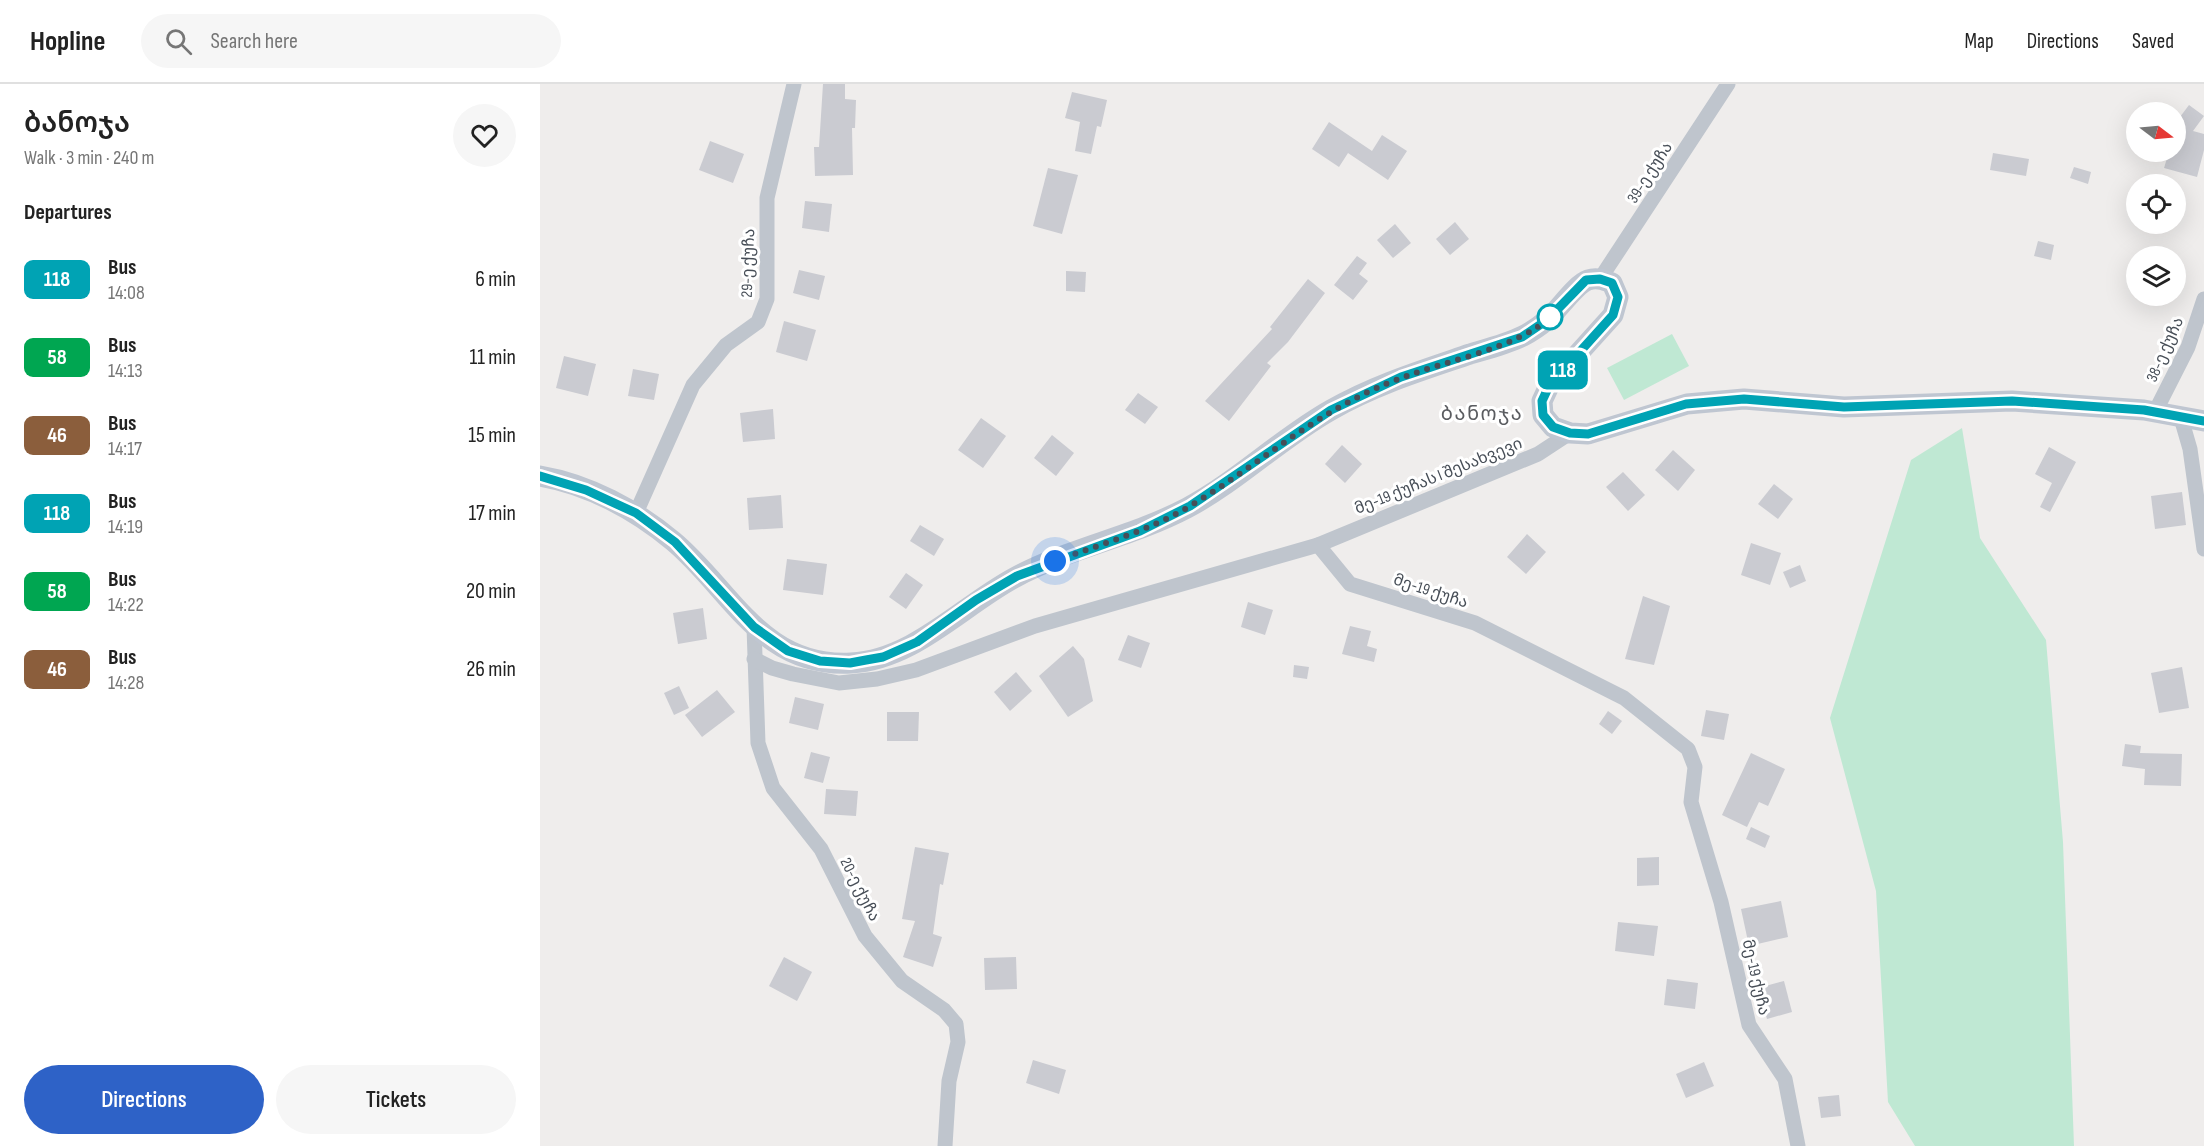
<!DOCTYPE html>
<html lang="en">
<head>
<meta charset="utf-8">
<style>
	:root { --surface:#fff; --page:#f6f6f6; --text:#222; --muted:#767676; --line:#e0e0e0; --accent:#2e62c7 }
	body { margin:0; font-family:"Sofia Sans Condensed","Noto Sans Georgian",sans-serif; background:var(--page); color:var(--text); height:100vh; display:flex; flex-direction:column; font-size:22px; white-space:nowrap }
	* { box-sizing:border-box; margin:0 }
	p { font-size:20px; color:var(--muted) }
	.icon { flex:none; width:33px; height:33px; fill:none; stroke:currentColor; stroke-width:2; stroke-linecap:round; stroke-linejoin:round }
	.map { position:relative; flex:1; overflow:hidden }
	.panel { display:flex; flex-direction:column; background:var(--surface); width:540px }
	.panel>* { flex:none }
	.badge { padding:0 12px; border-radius:9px; font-size:21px; line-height:39px }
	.needle { width:39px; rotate:106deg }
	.controls { position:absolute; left:1586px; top:18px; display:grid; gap:12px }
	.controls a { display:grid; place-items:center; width:60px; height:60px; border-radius:50%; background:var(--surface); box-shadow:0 6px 24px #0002; font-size:30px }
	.you { position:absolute; width:30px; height:30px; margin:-15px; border:4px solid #fff; border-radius:50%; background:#1a73e8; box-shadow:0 0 0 9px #1a73e833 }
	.map>.badge { position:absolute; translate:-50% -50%; box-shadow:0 0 0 3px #fff }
	h2 { padding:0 24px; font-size:22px; line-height:54px }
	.round { display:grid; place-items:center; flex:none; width:63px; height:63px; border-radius:32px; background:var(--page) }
	.headline { display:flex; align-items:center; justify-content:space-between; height:102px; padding:0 24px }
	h1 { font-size:28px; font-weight:600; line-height:45px }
	.cta { display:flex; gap:12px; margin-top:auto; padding:12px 24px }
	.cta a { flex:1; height:69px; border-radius:36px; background:var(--accent); color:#fff; font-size:24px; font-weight:600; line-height:69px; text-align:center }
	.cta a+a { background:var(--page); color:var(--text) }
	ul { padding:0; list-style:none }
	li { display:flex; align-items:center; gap:18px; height:78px; padding:0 24px }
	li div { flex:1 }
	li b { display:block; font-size:22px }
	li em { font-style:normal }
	li .badge { min-width:66px; font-weight:700; text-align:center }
	header { display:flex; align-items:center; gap:36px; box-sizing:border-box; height:84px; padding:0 30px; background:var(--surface); border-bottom:2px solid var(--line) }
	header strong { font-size:28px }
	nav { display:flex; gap:33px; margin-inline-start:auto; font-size:21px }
	.search { width:420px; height:54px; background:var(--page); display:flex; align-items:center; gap:15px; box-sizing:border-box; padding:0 21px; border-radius:33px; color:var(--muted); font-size:22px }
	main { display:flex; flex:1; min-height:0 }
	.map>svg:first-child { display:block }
</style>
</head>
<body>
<header>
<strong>Hopline</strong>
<div class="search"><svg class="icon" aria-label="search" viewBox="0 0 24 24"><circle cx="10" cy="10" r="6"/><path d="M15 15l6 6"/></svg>Search here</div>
<nav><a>Map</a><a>Directions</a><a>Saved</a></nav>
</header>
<main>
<section class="panel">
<div class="headline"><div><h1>ბანოჯა</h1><p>Walk · 3 min · 240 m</p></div><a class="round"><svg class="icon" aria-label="heart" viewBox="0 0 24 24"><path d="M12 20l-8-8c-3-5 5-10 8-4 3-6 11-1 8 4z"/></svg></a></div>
<h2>Departures</h2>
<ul>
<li><span class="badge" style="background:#00a3b4;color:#fff">118</span><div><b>Bus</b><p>14:08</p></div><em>6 min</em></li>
<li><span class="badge" style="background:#00a651;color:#fff">58</span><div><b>Bus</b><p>14:13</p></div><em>11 min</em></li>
<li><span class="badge" style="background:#8b5e3c;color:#fff">46</span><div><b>Bus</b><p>14:17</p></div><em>15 min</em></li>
<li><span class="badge" style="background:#00a3b4;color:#fff">118</span><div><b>Bus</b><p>14:19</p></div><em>17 min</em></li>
<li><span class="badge" style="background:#00a651;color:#fff">58</span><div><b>Bus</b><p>14:22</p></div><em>20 min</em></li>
<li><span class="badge" style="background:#8b5e3c;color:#fff">46</span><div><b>Bus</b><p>14:28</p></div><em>26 min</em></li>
</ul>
<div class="cta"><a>Directions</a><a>Tickets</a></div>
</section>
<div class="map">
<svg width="1664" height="1062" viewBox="0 0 1664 1062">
	<rect width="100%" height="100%" fill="#efedec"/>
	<!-- green -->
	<g fill="#bfe8d3">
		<path d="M1132 250 1149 282 1084 316 1067 284Z"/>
		<path d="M1422 344 1440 454 1506 556 1523 758 1534 1062H1375L1348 1018 1336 807 1290 634 1371 376Z"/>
	</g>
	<!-- building -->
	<g fill="#cacbd1">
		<path d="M283 0H305V15L316 16 315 44H312L313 91 275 92 274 63H279Z"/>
		<path d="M532 8 567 16 561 43 557 42 551 70 535 67 540 38 525 34Z"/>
		<path d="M1649 21 1664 32 1653 47 1664 50V66L1657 93 1624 84 1629 68H1635L1637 37Z"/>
		<path d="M789 38 832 67 842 51 867 67 848 96 808 69 799 83 772 65Z"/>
		<path d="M170 57 204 70 193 99 159 86Z"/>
		<path d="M1453 69 1489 75 1486 92 1450 86Z"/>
		<path d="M1534 83 1551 88 1548 100 1530 94Z"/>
		<path d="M508 84 538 91 522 150 493 142Z"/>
		<path d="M265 117 292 120 289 148 262 144Z"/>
		<path d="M915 138 929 155 910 171 896 155Z"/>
		<path d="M855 140 871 159 853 174 837 156Z"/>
		<path d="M1498 157 1514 161 1511 176 1494 172Z"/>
		<path d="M817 172 827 179 819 190 828 197 813 216 794 201Z"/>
		<path d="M259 186 285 192 279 216 253 209Z"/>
		<path d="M526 187 546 188 545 208 526 207Z"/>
		<path d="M768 195 785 209 748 258 727 279 731 282 689 337 665 317 732 245 730 243Z"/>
		<path d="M244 237 276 246 267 277 236 268Z"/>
		<path d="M24 272 56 280 48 312 16 304Z"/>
		<path d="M93 285 119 290 114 316 88 312Z"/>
		<path d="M598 309 618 323 605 340 585 326Z"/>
		<path d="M233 325 235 355 203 358 200 329Z"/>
		<path d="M441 334 466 352 443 384 418 366Z"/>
		<path d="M512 351 534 369 516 392 494 374Z"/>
		<path d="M802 361 822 380 805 399 785 380Z"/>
		<path d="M1509 363 1536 378 1510 428 1500 423 1512 399 1495 390Z"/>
		<path d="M1133 366 1155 386 1138 407 1115 386Z"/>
		<path d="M1083 388 1105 411 1088 427 1066 403Z"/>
		<path d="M1234 400 1253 415 1238 435 1218 420Z"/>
		<path d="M1642 408 1646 441 1615 445 1611 412Z"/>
		<path d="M241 411 243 444 209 446 207 414Z"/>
		<path d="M380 441 404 455 394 472 370 457Z"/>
		<path d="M987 450 1006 468 986 490 967 473Z"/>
		<path d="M1211 459 1241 469 1230 501 1201 491Z"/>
		<path d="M247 475 287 480 283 511 243 506Z"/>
		<path d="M1260 481 1266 497 1250 504 1243 488Z"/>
		<path d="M366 489 383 501 366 525 349 513Z"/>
		<path d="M1103 512 1130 522 1114 581 1085 575Z"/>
		<path d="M708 518 733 526 725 551 701 543Z"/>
		<path d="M163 524 167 555 138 560 133 529Z"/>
		<path d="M810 542 831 547 827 562 837 565 834 578 802 570Z"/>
		<path d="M588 551 610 559 601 584 578 576Z"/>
		<path d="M533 562 544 575 553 617 528 633 499 592Z"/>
		<path d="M754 581 769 583 767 595 753 593Z"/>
		<path d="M1642 583 1649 624 1619 629 1611 589Z"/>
		<path d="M476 588 492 607 470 627 454 608Z"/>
		<path d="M139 602 149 624 134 631 124 609Z"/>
		<path d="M177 606 195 628 162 653 145 631Z"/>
		<path d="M255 613 284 620 278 646 249 639Z"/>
		<path d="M1166 626 1189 630 1184 656 1161 652Z"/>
		<path d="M1068 627 1082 637 1072 650 1059 640Z"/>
		<path d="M347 628H379L378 657H347Z"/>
		<path d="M1585 660 1601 662 1600 669 1642 670 1641 702 1604 701 1605 685 1582 682Z"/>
		<path d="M271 668 290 673 283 699 264 694Z"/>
		<path d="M1211 669 1245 685 1228 722 1219 718 1207 743 1182 731Z"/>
		<path d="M286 705 318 707 316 732 284 730Z"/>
		<path d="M1211 743 1230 752 1225 764 1206 755Z"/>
		<path d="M375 763 409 769 403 801 400 800 393 850 402 853 393 883 363 873 375 837 362 835Z"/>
		<path d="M1119 773V801L1097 802V774Z"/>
		<path d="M1241 817 1248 853 1209 862 1201 825Z"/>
		<path d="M1078 838 1118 842 1114 872 1075 867Z"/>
		<path d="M244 873 272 888 257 917 229 902Z"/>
		<path d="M476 873 477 905 445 906 444 874Z"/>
		<path d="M1127 895 1158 899 1155 925 1124 921Z"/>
		<path d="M1244 897 1252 928 1227 935 1218 904Z"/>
		<path d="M493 976 526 986 519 1010 486 999Z"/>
		<path d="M1164 978 1174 1002 1146 1014 1136 990Z"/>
		<path d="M1299 1011 1301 1032 1281 1034 1278 1013Z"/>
	</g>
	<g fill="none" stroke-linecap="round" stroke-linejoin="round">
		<!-- street -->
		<g stroke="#bfc5cd" stroke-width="15">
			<path d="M1060 195 1188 0"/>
			<path d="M1615 328 1648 263 1664 215"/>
			<path d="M1641 334 1650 365 1664 465"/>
			<path d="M96 429 153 301 186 261 218 238 227 215V114L254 0"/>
			<path d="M778 461 998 370 1030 349"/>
			<path d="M214 543 218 659 233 704 281 765 325 852 362 897 404 926 416 940 418 958 409 997 405 1062"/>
			<path d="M214 575 232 584 253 590 299 599 337 595 376 586 495 542 778 461 810 500 935 539 1084 614 1148 665 1155 683 1151 718 1181 818 1209 941 1245 995 1258 1062"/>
		</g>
		<!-- secondary -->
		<path stroke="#bfc6d1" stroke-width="21" d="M0 392C48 400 96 426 133 457 190 504 221 584 311 579 373 576 422 522 474 494 529 464 592 453 647 424 698 397 741 354 791 326 834 301 883 286 930 270 947 265 967 260 983 252 991 248 1001 241 1008 235 1019 225 1036 200 1048 196 1057 193 1064 196 1072 199L1078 213 1073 231 1009 302 1002 317 1003 331 1013 343 1030 349 1048 350 1147 320 1204 315 1304 323 1472 317 1604 326 1664 337"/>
	</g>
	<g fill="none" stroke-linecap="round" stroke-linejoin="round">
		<!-- line casing -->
		<g stroke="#fff" stroke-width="14">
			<path id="line" d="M0 392 46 406 96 429 135 458 214 543 248 567 280 577 310 579 326 576 343 573 377 558 436 516 477 492 600 447 650 422 791 326 861 293 982 253 1007 236 1046 196 1060 195 1072 199 1078 213 1073 231 1009 302 1002 317 1003 331 1013 343 1030 349 1048 350 1146 320 1204 315 1304 323 1472 317 1604 326 1664 337"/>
		</g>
		<!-- line -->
		<use href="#line" stroke="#00a3b4" stroke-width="9"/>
		<!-- walk -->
		<path stroke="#474e57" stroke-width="6" stroke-dasharray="0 10.8" d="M515 477C561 460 609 447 650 422 724 378 780 323 864 293 905 277 980 263 1010 233"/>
	</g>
	<!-- markers -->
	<circle fill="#fff" stroke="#00a3b4" stroke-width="3" cx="1010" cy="233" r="12"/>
	<g text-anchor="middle" stroke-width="6" stroke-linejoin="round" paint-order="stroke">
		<!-- street labels -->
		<g font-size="16" fill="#474e57" stroke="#fff">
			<text transform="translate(1109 88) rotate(-57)" y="6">39-ე ქუჩა</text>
			<text transform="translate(207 179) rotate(-88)" y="6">29-ე ქუჩა</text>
			<text transform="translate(1624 265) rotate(-66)" y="6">38-ე ქუჩა</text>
			<text transform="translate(898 391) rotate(-22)" y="6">მე-19 ქუჩას I შესახვევი</text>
			<text transform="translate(891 506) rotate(18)" y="6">მე-19 ქუჩა</text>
			<text transform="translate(321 805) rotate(63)" y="6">20-ე ქუჩა</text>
			<text transform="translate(1217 893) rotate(77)" y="6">მე-19 ქუჩა</text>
		</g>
		<!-- quarter labels -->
		<g font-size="20" letter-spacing="1.5" fill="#5a5c60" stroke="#fff">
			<text x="942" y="336">ბანოჯა</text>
		</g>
	</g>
</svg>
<div class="controls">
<a><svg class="needle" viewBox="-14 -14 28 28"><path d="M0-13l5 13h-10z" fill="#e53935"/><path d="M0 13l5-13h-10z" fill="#767676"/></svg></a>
<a><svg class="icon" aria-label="locate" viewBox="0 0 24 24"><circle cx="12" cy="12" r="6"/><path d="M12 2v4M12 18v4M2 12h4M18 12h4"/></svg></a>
<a><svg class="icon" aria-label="layers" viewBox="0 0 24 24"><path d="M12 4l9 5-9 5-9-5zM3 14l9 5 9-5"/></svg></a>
</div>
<div class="you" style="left:515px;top:477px"></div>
<b class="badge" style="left:1023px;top:286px;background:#00a3b4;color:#fff">118</b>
</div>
</main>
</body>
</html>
